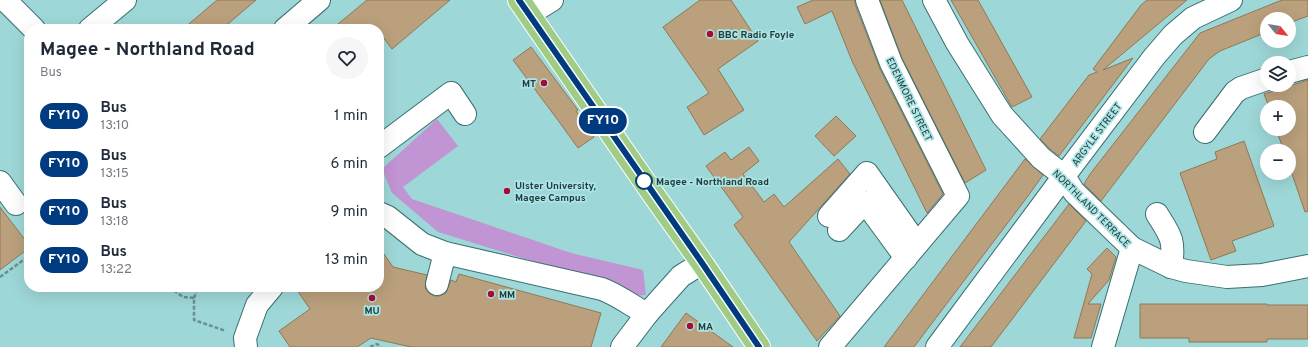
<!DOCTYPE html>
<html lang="en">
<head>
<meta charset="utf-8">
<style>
	:root { --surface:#fff; --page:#f6f6f7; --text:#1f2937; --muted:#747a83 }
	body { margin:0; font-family:Overpass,sans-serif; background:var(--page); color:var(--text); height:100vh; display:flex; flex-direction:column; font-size:15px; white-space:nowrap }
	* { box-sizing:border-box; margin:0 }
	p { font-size:13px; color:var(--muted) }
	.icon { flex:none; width:22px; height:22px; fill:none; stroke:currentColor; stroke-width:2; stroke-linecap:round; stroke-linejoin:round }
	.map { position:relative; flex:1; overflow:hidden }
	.drawer { position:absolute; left:24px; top:24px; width:360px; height:268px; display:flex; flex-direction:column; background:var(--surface); border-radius:16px; box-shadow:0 4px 16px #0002 }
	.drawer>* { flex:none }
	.badge { padding:0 8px; border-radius:13px; font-size:14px; line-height:26px }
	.needle { width:26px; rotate:120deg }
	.tools { position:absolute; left:1260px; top:12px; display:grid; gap:8px }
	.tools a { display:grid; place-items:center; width:36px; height:36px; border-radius:50%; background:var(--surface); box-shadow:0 4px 16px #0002; font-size:20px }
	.map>.badge { position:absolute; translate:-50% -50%; box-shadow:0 0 0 2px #fff }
	.round { display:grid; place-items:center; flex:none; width:42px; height:42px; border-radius:21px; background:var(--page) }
	.summary { display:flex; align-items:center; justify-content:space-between; height:68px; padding:0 16px }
	h1 { font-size:19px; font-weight:700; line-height:30px }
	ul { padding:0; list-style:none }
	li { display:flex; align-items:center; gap:12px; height:48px; padding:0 16px }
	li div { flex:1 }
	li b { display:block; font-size:15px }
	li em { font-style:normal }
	li .badge { min-width:44px; font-weight:700; text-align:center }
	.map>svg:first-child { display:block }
</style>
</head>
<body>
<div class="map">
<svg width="1308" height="347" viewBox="0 0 1308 347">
	<rect width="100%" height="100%" fill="#9ed7d7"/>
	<!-- green -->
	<path fill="#c194d3" d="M437 119 458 146 403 187 412 199 571 253 643 270 646 295 632 296 616 287 438 232 392 193 382 169Z"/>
	<!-- building -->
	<g fill="#baa07c" stroke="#917855">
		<path d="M217 0H256L222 29H183Z"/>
		<path d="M367 0H450L392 49 379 32V29H332Z"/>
		<path d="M700 0H731L758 41 718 69 744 110 704 135 687 107 709 93 663 27Z"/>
		<path d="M813 0H855V4L880 69 943 194 927 213 852 61 832 11 805 24 797 7Z"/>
		<path d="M880 0H902L986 170 965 183 902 58Z"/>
		<path d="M951 0H978L1032 97 1012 107Z"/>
		<path d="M1147 0H1187L1103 70 1133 58 1059 156 1050 149 1040 139 1089 75 1097 72 1093 69 1141 5Z"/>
		<path d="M1282 0H1308V16L1289 23V19H1267V32L1220 51 1209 59 1101 201 1084 184 1090 174 1200 33Z"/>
		<path d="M531 47 578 110 576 111 594 137 578 148 560 123 513 60Z"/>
		<path d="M1308 80V211L1305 212 1289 165V151H1284L1276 129H1289V107H1269L1264 94Z"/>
		<path d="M836 116 856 136 834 156 815 136Z"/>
		<path d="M1244 141 1274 226 1232 241 1236 251 1211 260 1180 173 1217 159 1215 152Z"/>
		<path d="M749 147 759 161 743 174 764 202 774 194 784 207 838 159 850 174 789 242 840 316 817 341 734 225 743 217 706 166 725 152 731 160Z"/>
		<path d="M1025 159 1043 175 1028 196 914 347H884Z"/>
		<path d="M1069 204 1086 221 1013 318 991 347H960Z"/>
		<path d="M0 207 29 245V248L0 270Z"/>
		<path d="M379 247 393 267 427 275 425 288 429 293 434 296H440L446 293 451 280 456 282 459 274 601 313 591 347H411L371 338 357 347H290L279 331 310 309 295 287H379Z"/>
		<path d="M1107 248 1116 257 1109 280 1088 304H1101L1091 338H1074L1092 274 1087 269Z"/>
		<path d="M1140 304H1267V305H1308V339H1267V342H1189V338H1140Z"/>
		<path d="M686 313 733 347H661Z"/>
	</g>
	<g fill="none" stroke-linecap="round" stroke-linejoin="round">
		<!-- minor casing -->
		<g stroke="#397071" stroke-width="24">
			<g id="minor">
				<path d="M5 0 34 29"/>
				<path d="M934 0 957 43 1002 115 1041 158 1064 176 1074 192 1132 248 1171 267 1186 271 1227 277 1262 275 1308 266"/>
				<path d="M529 14 552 0"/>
				<path d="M90 29 125 0"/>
				<path d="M285 29 319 0"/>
				<path d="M1289 72 1308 67"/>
				<path d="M1205 132 1235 92 1241 88 1267 79"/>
				<path d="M379 147 451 93 465 114"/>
				<path d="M0 182 16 204"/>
				<path d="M379 213 388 217 422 244 445 253 602 289C618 295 632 306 647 314"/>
				<path d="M1157 214C1171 236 1175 240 1171 267"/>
				<path d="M829 216 867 173 917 244"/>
				<path d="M839 230 865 202 906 258"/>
				<path d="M437 284 445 253"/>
				<path d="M246 347 245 338 257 305 272 287"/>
				<path d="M622 347 647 314 681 276 702 263"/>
				<path d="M830 347 958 196 891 63 867 0"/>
				<path d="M937 347 1064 176 1154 57 1173 35 1193 18 1231 0"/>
				<path d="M1103 347 1132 248"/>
			</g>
		</g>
		<!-- major casing -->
		<g stroke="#fff" stroke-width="24">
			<path id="major" d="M519 0 653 194 702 263 759 347"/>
		</g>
		<!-- path -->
		<g stroke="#689191" stroke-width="2.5" stroke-dasharray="4 2" stroke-linecap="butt">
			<path d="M0 277 29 256"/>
			<path d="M169 287 183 297 194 298V320L226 331"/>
			<path d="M194 298 198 287"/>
			<path d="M370 347 377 344 381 347"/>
		</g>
		<!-- minor -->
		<use href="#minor" stroke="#fff" stroke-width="22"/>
		<!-- major -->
		<use href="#major" stroke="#a0cc86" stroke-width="22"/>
	</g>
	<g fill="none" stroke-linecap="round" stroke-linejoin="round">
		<!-- line casing -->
		<g stroke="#fff" stroke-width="9">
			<path id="line" d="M519 0 702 263 759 347"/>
		</g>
		<!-- line -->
		<use href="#line" stroke="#003b80" stroke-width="6"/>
	</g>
	<!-- markers -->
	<g fill="#a60b34" stroke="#abe4e5" stroke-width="1.5">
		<circle cx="710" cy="34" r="4"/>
		<circle cx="544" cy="83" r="4"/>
		<circle cx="507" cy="191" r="4"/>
		<circle cx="491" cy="294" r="4"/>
		<circle cx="372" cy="298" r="4"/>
		<circle cx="690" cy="326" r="4"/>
	</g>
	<circle fill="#fff" stroke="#003b80" stroke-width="2" cx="644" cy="181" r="8"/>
	<g text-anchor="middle" stroke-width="3.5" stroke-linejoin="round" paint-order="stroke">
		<!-- poi labels -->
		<g font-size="10" font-weight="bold" fill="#253c3c" stroke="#abe4e5" text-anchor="start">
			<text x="718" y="38">BBC Radio Foyle</text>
			<text x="536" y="87" text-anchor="end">MT</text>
			<text x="515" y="189">Ulster University,<tspan x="515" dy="12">Magee Campus</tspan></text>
			<text x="499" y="298">MM</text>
			<text x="372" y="314" text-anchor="middle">MU</text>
			<text x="698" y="330">MA</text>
		</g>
		<!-- street labels -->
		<g font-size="10" fill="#253c3c" stroke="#abe4e5">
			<text transform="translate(910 99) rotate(64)" y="4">EDENMORE STREET</text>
			<text transform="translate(1096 134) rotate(-53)" y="4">ARGYLE STREET</text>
			<text transform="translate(1092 208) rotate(45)" y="4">NORTHLAND TERRACE</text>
		</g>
		<!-- stop labels -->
		<g font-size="10" font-weight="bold" fill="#253c3c" stroke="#abe4e5" text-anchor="start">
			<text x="656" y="185">Magee - Northland Road</text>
		</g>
	</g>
</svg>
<div class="tools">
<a><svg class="needle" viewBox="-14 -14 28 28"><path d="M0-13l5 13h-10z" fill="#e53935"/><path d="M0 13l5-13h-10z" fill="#747a83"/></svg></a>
<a><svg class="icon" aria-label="layers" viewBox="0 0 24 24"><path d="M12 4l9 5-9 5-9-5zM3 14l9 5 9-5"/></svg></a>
<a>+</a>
<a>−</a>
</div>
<b class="badge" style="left:603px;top:121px;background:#003b80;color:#fff">FY10</b>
<section class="drawer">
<div class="summary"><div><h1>Magee - Northland Road</h1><p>Bus</p></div><a class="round"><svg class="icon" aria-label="heart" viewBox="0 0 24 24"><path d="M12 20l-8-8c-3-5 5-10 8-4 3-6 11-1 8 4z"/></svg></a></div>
<ul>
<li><span class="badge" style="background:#003b80;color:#fff">FY10</span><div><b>Bus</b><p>13:10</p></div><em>1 min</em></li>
<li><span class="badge" style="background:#003b80;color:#fff">FY10</span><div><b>Bus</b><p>13:15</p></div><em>6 min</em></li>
<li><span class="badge" style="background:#003b80;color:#fff">FY10</span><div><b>Bus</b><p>13:18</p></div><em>9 min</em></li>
<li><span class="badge" style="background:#003b80;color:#fff">FY10</span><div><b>Bus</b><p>13:22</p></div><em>13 min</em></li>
</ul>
</section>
</div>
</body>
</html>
